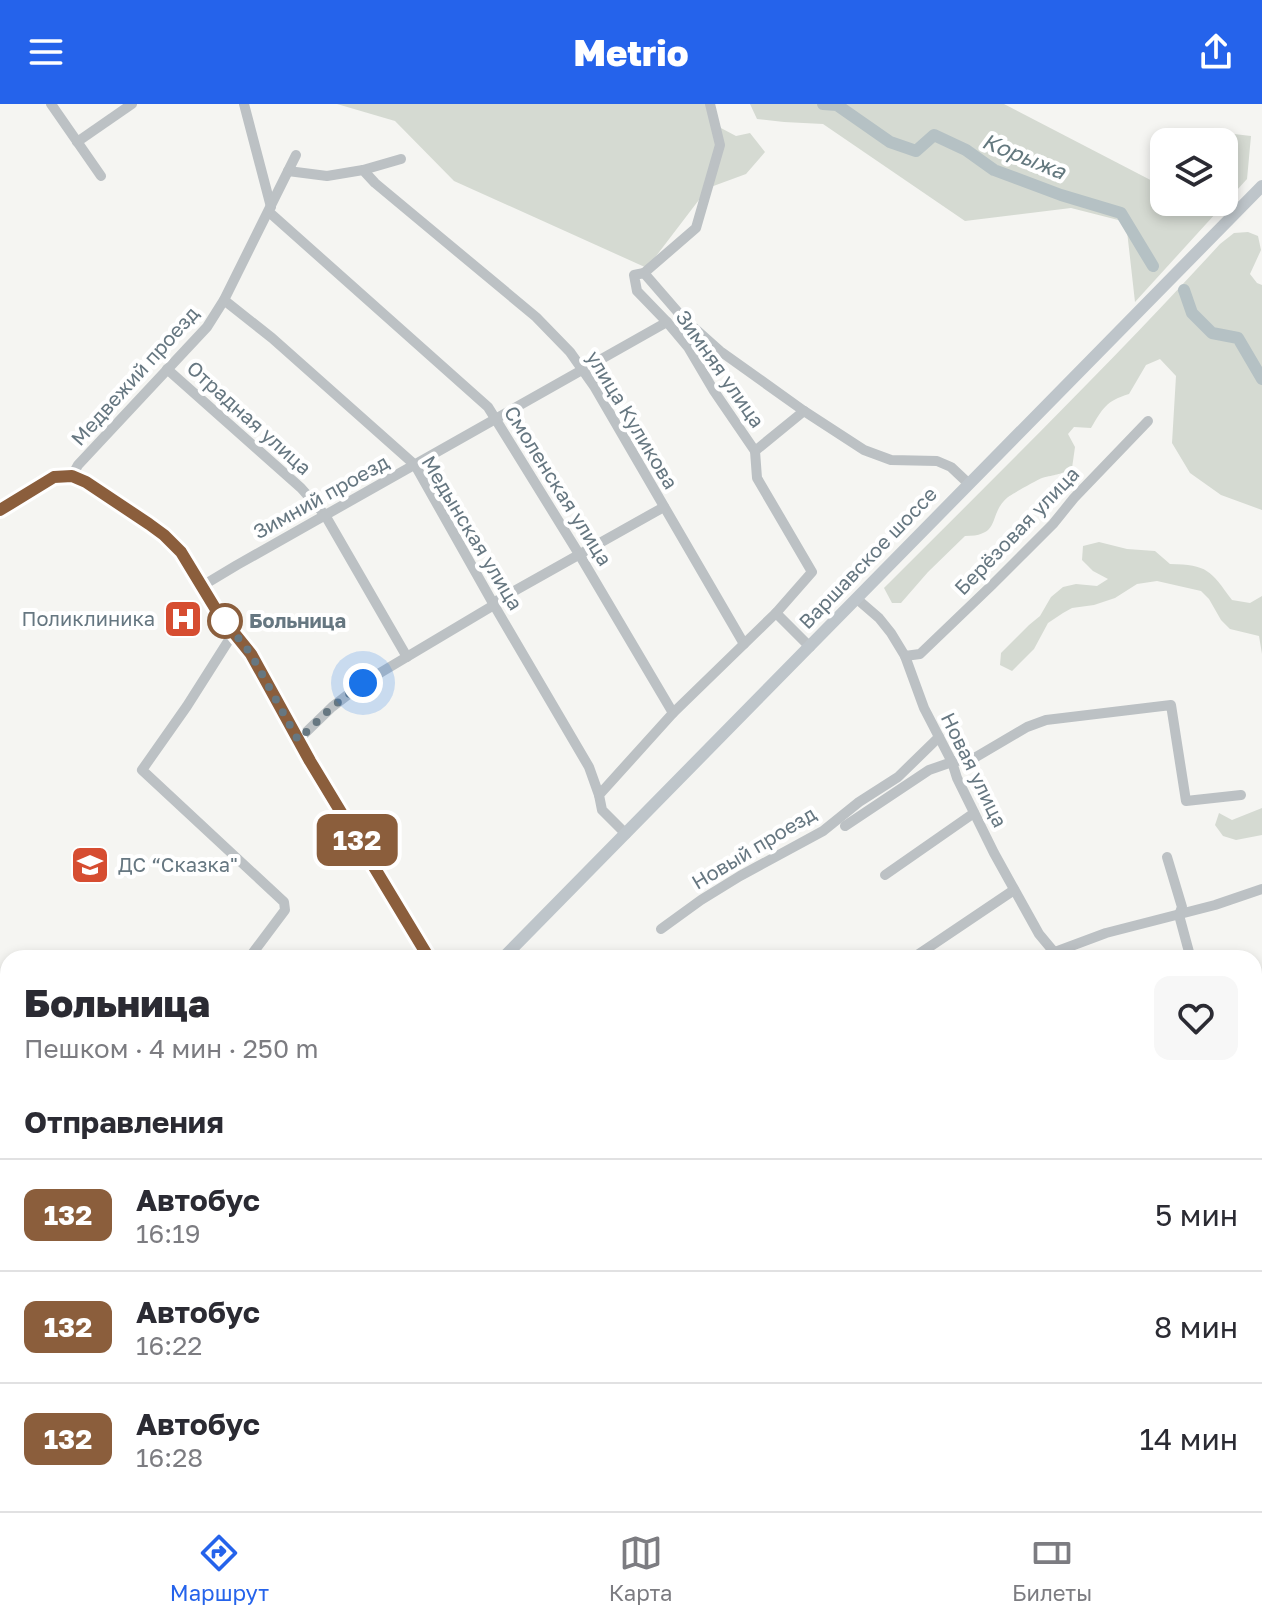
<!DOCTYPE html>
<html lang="ru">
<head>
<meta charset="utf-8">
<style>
	:root { --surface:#fff; --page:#f7f7f7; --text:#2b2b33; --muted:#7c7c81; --line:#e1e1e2; --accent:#2563eb }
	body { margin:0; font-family:"Golos Text",sans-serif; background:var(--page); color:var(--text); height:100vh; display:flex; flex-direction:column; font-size:30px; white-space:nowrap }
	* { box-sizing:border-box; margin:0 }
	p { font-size:26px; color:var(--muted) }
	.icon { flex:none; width:44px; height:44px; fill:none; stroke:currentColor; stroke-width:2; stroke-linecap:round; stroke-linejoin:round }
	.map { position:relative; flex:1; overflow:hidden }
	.sheet { position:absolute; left:0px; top:846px; width:1262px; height:562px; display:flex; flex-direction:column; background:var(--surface); border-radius:24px 24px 0 0; box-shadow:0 4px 12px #0003 }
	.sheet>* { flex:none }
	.badge { padding:0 16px; border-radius:12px; font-size:28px; line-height:52px }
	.buttons { position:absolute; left:1150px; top:24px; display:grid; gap:16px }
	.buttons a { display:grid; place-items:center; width:88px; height:88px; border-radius:16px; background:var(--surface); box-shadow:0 4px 12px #0003; font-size:40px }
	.you { position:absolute; width:40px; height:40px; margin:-20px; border:6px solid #fff; border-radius:50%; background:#1a73e8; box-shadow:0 0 0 12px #1a73e833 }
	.map>.badge { position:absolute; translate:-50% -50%; box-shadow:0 0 0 4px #fff }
	h2 { padding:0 24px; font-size:30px; line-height:72px }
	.round { display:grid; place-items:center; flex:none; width:84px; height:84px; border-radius:16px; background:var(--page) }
	.summary { display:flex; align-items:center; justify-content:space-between; height:136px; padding:0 24px }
	h1 { font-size:38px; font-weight:800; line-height:60px }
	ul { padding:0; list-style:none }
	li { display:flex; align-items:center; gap:24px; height:112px; padding:0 24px; border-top:2px solid var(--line) }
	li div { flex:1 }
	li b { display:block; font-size:30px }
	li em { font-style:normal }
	li .badge { min-width:88px; font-weight:700; text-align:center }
	header { display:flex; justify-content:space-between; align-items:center; height:104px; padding:0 24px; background:var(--accent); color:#fff; font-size:36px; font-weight:800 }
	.dock { display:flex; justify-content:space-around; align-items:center; height:112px; border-top:2px solid var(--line); background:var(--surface); font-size:22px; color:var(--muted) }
	.dock a { display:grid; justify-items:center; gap:4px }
	.dock .on { color:var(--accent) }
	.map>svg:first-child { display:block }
</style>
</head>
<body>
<header><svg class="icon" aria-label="menu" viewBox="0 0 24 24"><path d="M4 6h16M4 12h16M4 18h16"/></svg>Metrio<svg class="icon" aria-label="share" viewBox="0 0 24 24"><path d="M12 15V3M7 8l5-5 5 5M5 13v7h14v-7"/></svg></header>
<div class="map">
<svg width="1262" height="1407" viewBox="0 0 1262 1407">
	<rect width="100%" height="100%" fill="#f5f5f2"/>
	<!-- green -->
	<g fill="#d5dad2">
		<path d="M337 0H706L719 23 736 32 750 29 765 48 746 70 708 84 647 164 454 77 395 17Z"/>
		<path d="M750 0H1004L1164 83V98H1224V48L1234 30 1251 32 1247 75 1135 198 1126 118 1071 104 965 117 823 20 784 18 757 15Z"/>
		<path d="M1248 128 1258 132 1261 146 1250 170 1257 179 1262 181V406L1221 391 1190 369 1172 339 1176 272 1160 255 1146 261 1129 290C1106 297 1103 304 1091 324L1074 323 1068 330 1075 343 1072 364C1058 372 1056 370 1042 374 1037 376 1012 390 1008 393 987 410 1003 432 965 432L928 468 901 499H892L884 484C997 371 1111 259 1220 140L1234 129Z"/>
		<path d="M1099 438 1127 445 1155 447 1170 460C1208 461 1210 466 1232 496L1250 499 1262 492V550L1259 532 1230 525 1221 516 1209 495 1201 487 1157 477 1137 480 1115 494 1094 501 1072 504 1063 509 1048 519 1034 545 1012 567 1000 561 1001 549 1029 521 1040 512 1051 493 1063 483 1076 480 1097 482 1108 475 1093 467 1082 456 1083 442Z"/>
		<path d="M1262 704V731L1236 736 1223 732 1215 721 1219 709 1232 716Z"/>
	</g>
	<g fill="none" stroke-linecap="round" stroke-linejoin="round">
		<!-- river -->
		<g stroke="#b5c1c4" stroke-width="12">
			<path d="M823 0 837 1 890 38 916 47 934 31 966 46 994 66 1061 91 1121 109 1153 162"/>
			<path d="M1184 186 1192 209 1212 229 1238 234 1262 275"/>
		</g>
		<!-- minor -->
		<g stroke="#bcc1c4" stroke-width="10">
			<path d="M51 0 101 72"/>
			<path d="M244 0 271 103"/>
			<path d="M77 38 132 0"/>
			<path d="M363 66 401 55"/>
			<path d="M288 67 327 72 363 66 375 79 536 213 570 248 594 282 744 540"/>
			<path d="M269 108 488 303 579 450 673 609"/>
			<path d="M644 169 696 124 720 41 710 0"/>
			<path d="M224 196 272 234 415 361 494 501 589 663 599 691"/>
			<path d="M167 265 301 384 325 411 407 553"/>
			<path d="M755 347 804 307"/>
			<path d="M72 372 78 361 207 223 224 196 296 51"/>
			<path d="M0 406 54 373 72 372 86 378 149 420 164 431 181 448 218 509 251 550 322 677 429 854"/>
			<path d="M202 482 237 461 667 218"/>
			<path d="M857 495 879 514 891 529 905 552 924 604 952 658 957 674 994 749 1039 830 1059 854"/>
			<path d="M776 509 810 543"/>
			<path d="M234 528 187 602 142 666 284 798 285 806 249 854"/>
			<path d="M905 552 920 550 992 481 1053 420 1074 394 1148 317"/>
			<path d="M298 636 332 603 363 579 494 501 498 496 664 403"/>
			<path d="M845 722 929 666 952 658 976 653 1027 623 1046 616 1171 601 1186 697 1241 691"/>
			<path d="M626 730 602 706 599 691 673 609 776 509 812 468 757 374 755 347 714 287 688 243 667 218 637 187 634 171 644 169 683 214 720 247 804 307 864 346 891 356 937 357 951 363 969 380"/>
			<path d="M1167 753 1182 803 1179 811 1189 848"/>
			<path d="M885 771 974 709"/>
			<path d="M661 825 701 796 740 772 823 727 859 698 898 673 939 633"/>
			<path d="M1055 848 1106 829 1215 801 1262 785"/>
			<path d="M913 854 1014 786"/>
			<path d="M1254 1070 1262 1066"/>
			<path d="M1254 1320 1262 1313"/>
			<path d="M84 1400 91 1407"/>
			<path d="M768 1400 773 1407"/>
			<path d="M832 1400 834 1407"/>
			<path d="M910 1400 911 1407"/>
			<path d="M998 1400 999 1407"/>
			<path d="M1087 1400 1090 1407"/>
			<path d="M1172 1400 1174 1407"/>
			<path d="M224 1407 230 1400"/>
			<path d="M799 1407 809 1400"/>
		</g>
		<!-- major -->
		<g stroke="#bec5ca" stroke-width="12">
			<path d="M503 854 1262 82"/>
			<path d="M0 1366 8 1358"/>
		</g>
	</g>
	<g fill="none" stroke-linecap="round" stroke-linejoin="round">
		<!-- line casing -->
		<g stroke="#fff" stroke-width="18">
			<path id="line" d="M0 406 54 373 72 372 86 378 149 420 164 431 181 448 218 509 251 550 310 657 429 854"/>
		</g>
		<!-- line -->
		<use href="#line" stroke="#8b5e3c" stroke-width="12"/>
		<!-- walk -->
		<path stroke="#667781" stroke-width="8" stroke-dasharray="0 14.4" d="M225 517 218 509 251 550 298 636 332 603 363 579"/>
	</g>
	<!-- icons -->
	<defs>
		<g id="hospital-square" transform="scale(2)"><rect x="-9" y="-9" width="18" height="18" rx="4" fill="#d64d31" stroke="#fff"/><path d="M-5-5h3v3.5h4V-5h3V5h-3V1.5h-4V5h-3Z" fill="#fff"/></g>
		<g id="school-square" transform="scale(2)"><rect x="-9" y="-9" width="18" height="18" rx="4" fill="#d64d31" stroke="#fff"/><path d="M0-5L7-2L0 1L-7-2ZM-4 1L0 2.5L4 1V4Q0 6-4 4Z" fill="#fff"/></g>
	</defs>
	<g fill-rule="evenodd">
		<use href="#hospital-square" x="183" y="515"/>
		<use href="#school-square" x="90" y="761"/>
	</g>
	<!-- markers -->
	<circle fill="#fff" stroke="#8b5e3c" stroke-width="4" cx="225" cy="517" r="16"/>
	<g text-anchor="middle" stroke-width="8" stroke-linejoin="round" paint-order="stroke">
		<!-- street labels -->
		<g font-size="20" fill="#667781" stroke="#fff">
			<text transform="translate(720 265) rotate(55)" y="7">Зимняя улица</text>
			<text transform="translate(135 272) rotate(-48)" y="7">Медвежий проезд</text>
			<text transform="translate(249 314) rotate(42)" y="7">Отрадная улица</text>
			<text transform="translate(632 316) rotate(59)" y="7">улица Куликова</text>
			<text transform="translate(558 382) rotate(58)" y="7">Смоленская улица</text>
			<text transform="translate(321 393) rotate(-29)" y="7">Зимний проезд</text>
			<text transform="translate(1017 427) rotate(-46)" y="7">Берёзовая улица</text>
			<text transform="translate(472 429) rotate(59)" y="7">Медынская улица</text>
			<text transform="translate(868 454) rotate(-46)" y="7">Варшавское шоссе</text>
			<text transform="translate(974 666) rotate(64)" y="7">Новая улица</text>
			<text transform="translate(754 744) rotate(-31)" y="7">Новый проезд</text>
		</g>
		<!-- poi labels -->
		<g font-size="20" fill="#667781" stroke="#fff" text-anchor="end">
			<text x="155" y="522">Поликлиника</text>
			<text x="118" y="768" text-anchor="start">ДС “Сказка"</text>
		</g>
		<!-- stop labels -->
		<g font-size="20" font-weight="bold" fill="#667781" stroke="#fff" text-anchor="start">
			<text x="249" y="524">Больница</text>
		</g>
		<!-- water labels -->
		<g font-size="22" font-style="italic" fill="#63787e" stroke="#fff">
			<text transform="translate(1024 52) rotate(22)" y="8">Корыжа</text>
		</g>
	</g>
</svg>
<div class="buttons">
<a><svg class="icon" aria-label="layers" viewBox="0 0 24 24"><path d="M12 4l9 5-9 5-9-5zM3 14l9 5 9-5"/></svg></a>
</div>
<div class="you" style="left:363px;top:579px"></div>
<b class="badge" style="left:357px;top:736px;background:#8b5e3c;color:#fff">132</b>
<section class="sheet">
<div class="summary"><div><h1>Больница</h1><p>Пешком · 4 мин · 250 m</p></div><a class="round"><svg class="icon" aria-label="heart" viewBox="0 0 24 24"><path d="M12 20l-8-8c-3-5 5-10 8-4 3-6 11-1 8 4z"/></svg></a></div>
<h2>Отправления</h2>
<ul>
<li><span class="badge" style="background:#8b5e3c;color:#fff">132</span><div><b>Автобус</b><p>16:19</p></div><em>5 мин</em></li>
<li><span class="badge" style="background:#8b5e3c;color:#fff">132</span><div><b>Автобус</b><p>16:22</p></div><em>8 мин</em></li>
<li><span class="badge" style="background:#8b5e3c;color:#fff">132</span><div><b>Автобус</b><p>16:28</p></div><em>14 мин</em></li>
</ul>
</section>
</div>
<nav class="dock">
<a class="on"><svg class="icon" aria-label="directions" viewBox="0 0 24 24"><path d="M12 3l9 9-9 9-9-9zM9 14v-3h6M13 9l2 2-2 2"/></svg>Маршрут</a>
<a><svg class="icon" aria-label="map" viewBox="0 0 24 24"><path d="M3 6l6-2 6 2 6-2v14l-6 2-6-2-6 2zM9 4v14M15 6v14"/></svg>Карта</a>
<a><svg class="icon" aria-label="tickets" viewBox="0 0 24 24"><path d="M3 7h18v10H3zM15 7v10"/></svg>Билеты</a>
</nav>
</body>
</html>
